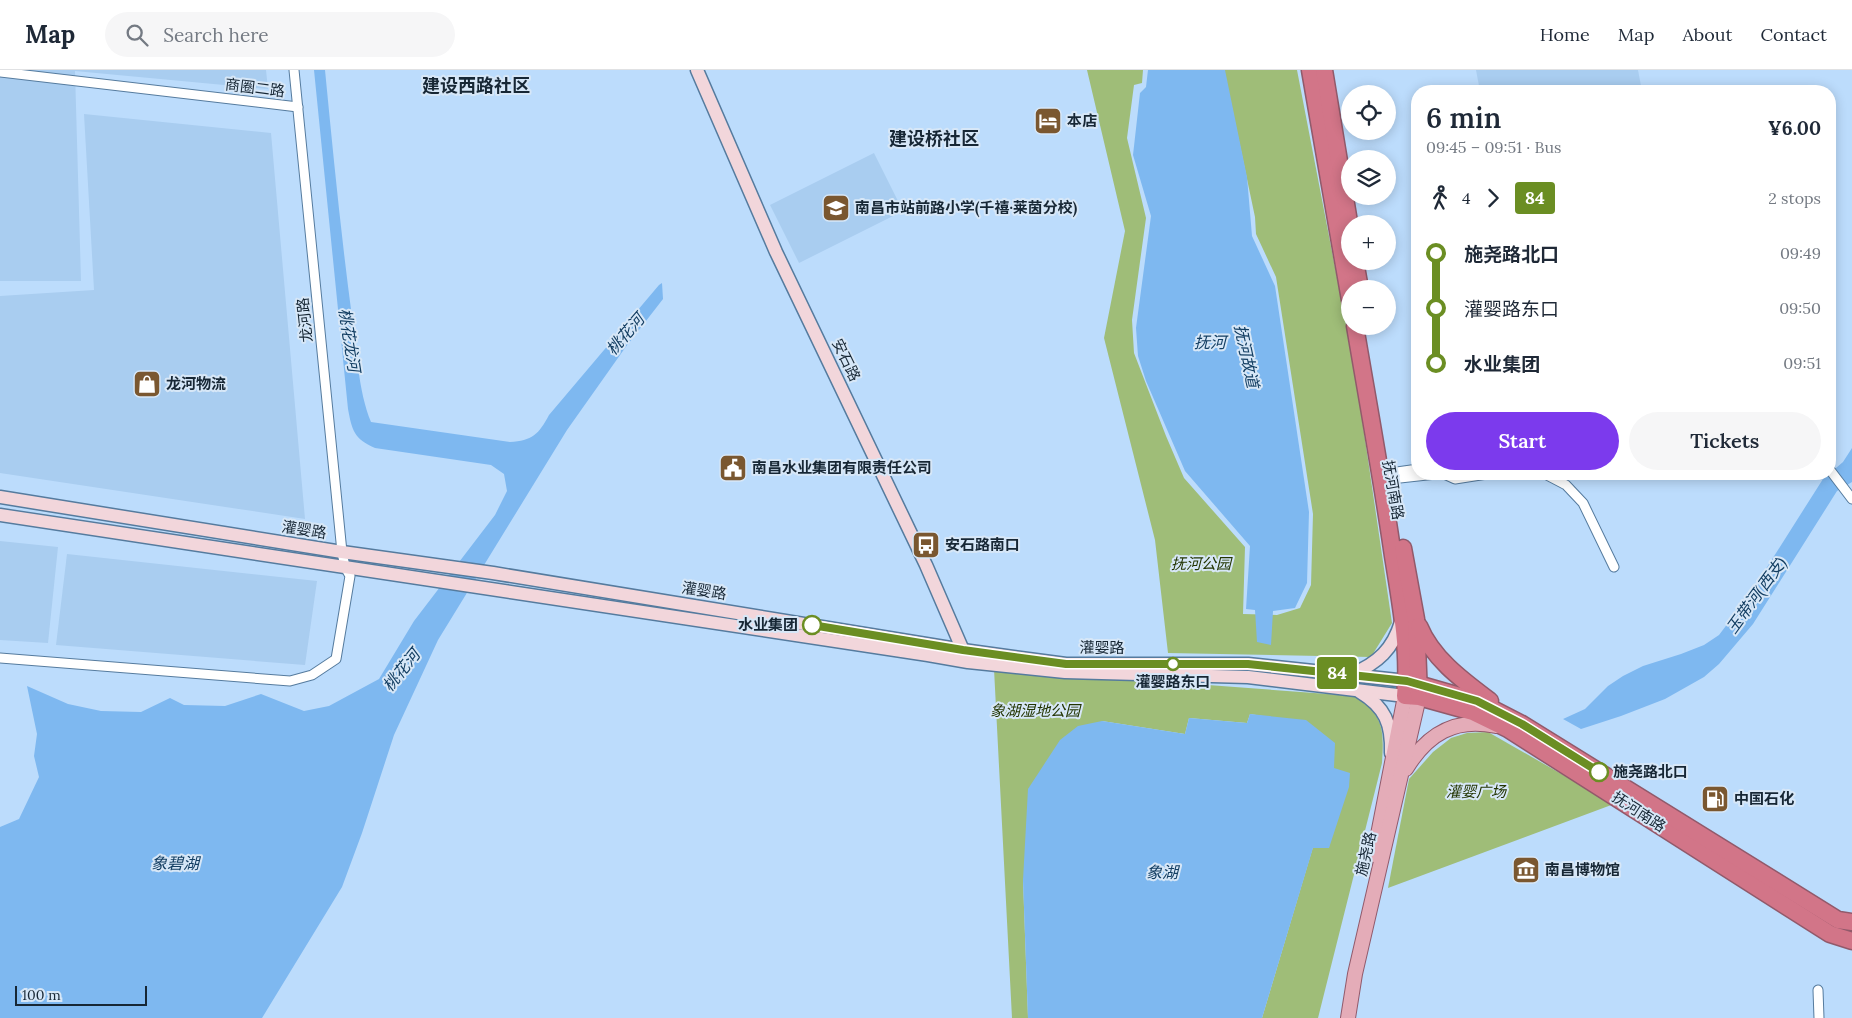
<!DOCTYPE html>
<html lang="en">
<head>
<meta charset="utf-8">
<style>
	:root { --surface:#fff; --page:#f6f6f7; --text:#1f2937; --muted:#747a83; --line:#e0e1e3; --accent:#7c3aed }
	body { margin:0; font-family:Lora,"Noto Sans SC",serif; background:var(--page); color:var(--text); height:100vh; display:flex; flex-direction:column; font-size:19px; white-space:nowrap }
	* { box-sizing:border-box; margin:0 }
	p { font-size:16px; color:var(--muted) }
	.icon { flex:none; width:28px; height:28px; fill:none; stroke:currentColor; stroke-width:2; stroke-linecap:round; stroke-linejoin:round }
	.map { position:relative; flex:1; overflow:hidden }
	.sheet { position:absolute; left:1411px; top:15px; width:425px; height:395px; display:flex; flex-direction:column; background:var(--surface); border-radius:20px; box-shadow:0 2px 12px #0003 }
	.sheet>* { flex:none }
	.badge { padding:0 10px; border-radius:4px; font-size:18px; line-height:32px }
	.controls { position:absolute; left:1341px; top:15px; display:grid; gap:10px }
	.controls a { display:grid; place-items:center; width:55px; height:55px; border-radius:50%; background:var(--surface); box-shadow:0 2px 12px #0003; font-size:25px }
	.scale { position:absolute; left:15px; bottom:12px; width:132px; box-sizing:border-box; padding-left:5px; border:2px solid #172735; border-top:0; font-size:14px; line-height:18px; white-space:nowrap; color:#172735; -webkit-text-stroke:4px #d7e7f7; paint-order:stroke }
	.map>.badge { position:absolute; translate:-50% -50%; box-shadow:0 0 0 2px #fff }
	.legs { display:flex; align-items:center; gap:8px; height:55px; padding:0 15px; font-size:16px }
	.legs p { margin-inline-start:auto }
	.summary { display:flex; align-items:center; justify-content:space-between; height:85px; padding:0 15px }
	h1 { font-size:28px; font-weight:600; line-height:38px }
	.button { display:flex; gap:10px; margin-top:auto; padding:10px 15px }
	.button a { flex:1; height:58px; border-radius:30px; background:var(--accent); color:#fff; font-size:20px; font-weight:600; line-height:58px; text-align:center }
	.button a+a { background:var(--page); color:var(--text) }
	ul { padding:0 15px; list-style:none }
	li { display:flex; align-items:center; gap:18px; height:55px; font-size:19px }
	li i { display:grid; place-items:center; width:8px; height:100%; margin:0 6px; background:currentColor }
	li i::after { content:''; width:12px; height:12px; margin:-6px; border:4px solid; border-radius:50%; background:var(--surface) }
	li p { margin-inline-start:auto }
	li:first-child i { background:linear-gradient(#0000 50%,currentColor 0) }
	li:last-child i { background:linear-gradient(currentColor 50%,#0000 0) }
	header { display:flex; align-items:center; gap:30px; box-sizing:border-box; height:70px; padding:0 25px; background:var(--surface); border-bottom:1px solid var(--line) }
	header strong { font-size:24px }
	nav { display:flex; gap:28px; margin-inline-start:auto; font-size:18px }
	.search { width:350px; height:45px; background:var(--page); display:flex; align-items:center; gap:12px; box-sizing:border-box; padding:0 18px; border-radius:28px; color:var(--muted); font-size:19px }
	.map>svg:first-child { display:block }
</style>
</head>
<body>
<header>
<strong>Map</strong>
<div class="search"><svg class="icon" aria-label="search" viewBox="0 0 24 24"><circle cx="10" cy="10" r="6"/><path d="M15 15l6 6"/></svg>Search here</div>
<nav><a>Home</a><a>Map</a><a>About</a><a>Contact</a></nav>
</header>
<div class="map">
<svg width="1852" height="948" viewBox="0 0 1852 948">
	<rect width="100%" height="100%" fill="#bcdcfc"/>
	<!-- built -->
	<g fill="#a9cdf0">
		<path d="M0 0H266L268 19 75 1 81 211H0Z"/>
		<path d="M1476 0H1638L1642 21H1480Z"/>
		<path d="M84 44 271 63 305 449 0 403V226L94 220Z"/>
		<path d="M874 83 903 141 799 193 770 135Z"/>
		<path d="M0 471 58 477 48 573 0 570Z"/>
		<path d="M67 484 317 511 305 595 56 575Z"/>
	</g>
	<!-- green -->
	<g fill="#9fbd78">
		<path d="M1087 0H1143L1142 13 1134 15 1127 68 1146 148 1132 250 1134 283 1166 366 1184 408 1245 477 1243 544 1277 545 1300 538 1311 515 1313 444 1276 207 1256 164 1255 147 1224 0H1297L1355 301 1392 553 1371 587 1168 583 1155 470 1104 268 1125 161Z"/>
		<path d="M994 599 1355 626C1384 645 1384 660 1382 693L1318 948H1262L1313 777 1329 778 1333 698 1269 647 1250 644 1247 653 1189 648 1185 664 1102 651 1023 810 1028 948H1012Z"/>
		<path d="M1488 662 1614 734 1388 818 1409 709 1433 682 1451 668 1467 663Z"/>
	</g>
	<!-- water -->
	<g fill="#7eb8f0">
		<path d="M314 0H325C333 82 341 165 352 247 357 281 358 320 371 352L510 372C532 371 539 364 549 345L659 215 662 213 663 229 625 278 567 360 438 570 394 665 362 763 342 817 262 948H0V757L19 749 39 707 34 686 37 664 27 616 68 634 101 641 141 642 170 628 184 635 225 636 261 624 304 641 329 636 379 609 414 551 495 445 507 421 504 404 491 395 375 378C354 369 352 360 348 339Z"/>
		<path d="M1148 0H1225L1247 107 1252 166 1275 216 1309 442 1307 513 1295 538 1273 541 1271 575 1257 572 1255 540 1246 539 1250 476 1185 401 1146 311 1138 286 1136 258 1151 146 1133 85 1140 23 1146 17Z"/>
		<path d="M1852 378V412L1837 421 1753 554 1719 594 1704 607 1665 629 1621 646 1581 659 1563 649 1585 639 1608 616 1623 606 1643 596 1681 584 1704 575 1719 565 1750 524 1823 409 1843 392Z"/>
		<path d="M1250 644 1306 650 1335 673 1334 698 1350 703 1349 717 1329 778H1313L1262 948H1028L1023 810 1028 719 1060 670 1078 656 1102 651 1185 664 1189 648 1247 653Z"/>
	</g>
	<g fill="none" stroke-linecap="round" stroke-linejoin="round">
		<!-- street casing -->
		<g stroke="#557b9e" stroke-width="11">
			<g id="street">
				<path d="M0 2 298 37"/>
				<path d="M1830 400 1852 429"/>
				<path d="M1390 403 1418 399"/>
				<path d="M1444 404 1455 409 1487 404"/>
				<path d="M1545 404 1566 415 1583 433 1614 497"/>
				<path d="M1391 409 1436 404"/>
				<path d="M0 588 290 611 312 605 336 589 350 506 345 497 342 482 294 0"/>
				<path d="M1818 920 1819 948"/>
			</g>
		</g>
		<!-- secondary casing -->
		<g stroke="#557b9e" stroke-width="15">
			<g id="secondary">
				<path d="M697 0 776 182 926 495 965 585"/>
				<path d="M0 427 342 482 493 503 963 580 1066 594H1248L1407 611"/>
				<path d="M0 445 928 585 968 592 1065 602 1248 607 1405 626"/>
				<path d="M1352 604C1378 593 1393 579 1401 552"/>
				<path d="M1360 622C1385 637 1392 654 1391 683"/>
			</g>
		</g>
		<!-- primary casing -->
		<g stroke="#915a6b" stroke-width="16">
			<g id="primary">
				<path d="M1406 699C1427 664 1455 647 1496 656"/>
				<path d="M1374 785 1405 626"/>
				<path d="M1348 948 1355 904 1419 627"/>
			</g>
		</g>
		<!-- highway casing -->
		<g stroke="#915a6b" stroke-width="19">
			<g id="highway">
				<path d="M1310 0 1350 230"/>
				<path d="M1324 0 1350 158"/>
				<path d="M1355 191 1360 219"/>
				<path d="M1355 256C1368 333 1382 409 1393 486 1400 529 1410 583 1405 626L1419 627 1473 642 1508 659 1830 864 1852 871"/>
				<path d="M1403 478 1416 549 1419 625"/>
				<path d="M1419 556C1432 588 1462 610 1490 631"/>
				<path d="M1407 611 1477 631 1522 654 1838 850 1852 852"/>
			</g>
		</g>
		<!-- street -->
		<use href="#street" stroke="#fff" stroke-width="9"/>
		<!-- secondary -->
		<use href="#secondary" stroke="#f2d6db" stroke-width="12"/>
		<!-- primary -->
		<use href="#primary" stroke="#e4acb8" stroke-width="14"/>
		<!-- highway -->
		<use href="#highway" stroke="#d27588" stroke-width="16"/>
	</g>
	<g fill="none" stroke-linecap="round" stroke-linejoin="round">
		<!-- line-1 casing -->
		<g stroke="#fff" stroke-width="11">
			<path id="line-1" d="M812 555 963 580 1066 594H1248L1407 611 1477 631 1522 654 1599 702"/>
		</g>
		<!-- line-1 -->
		<use href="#line-1" stroke="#6b8e23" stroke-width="8"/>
	</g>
	<!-- icons -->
	<defs>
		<g id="hotel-square" transform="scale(1.4375)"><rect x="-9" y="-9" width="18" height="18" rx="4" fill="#7a5730" stroke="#d7e7f7"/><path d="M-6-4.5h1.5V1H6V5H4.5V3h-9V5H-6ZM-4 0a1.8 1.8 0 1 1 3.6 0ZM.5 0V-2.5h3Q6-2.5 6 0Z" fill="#fff"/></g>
		<g id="school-square" transform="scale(1.4375)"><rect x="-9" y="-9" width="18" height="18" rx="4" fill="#7a5730" stroke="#d7e7f7"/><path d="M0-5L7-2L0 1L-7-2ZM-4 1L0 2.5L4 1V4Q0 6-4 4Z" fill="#fff"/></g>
		<g id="shop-square" transform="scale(1.4375)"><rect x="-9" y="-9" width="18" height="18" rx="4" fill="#7a5730" stroke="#d7e7f7"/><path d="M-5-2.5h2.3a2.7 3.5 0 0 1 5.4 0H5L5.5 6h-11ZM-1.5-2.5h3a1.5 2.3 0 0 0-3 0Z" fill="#fff"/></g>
		<g id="civic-square" transform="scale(1.4375)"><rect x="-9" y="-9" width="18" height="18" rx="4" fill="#7a5730" stroke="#d7e7f7"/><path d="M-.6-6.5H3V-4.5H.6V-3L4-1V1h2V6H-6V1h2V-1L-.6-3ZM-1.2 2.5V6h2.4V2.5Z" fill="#fff"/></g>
		<g id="bus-square" transform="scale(1.4375)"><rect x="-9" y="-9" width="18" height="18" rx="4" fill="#7a5730" stroke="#d7e7f7"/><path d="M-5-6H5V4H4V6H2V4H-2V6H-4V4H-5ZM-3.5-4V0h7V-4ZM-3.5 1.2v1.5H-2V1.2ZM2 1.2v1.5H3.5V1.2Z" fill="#fff"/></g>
		<g id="fuel-square" transform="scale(1.4375)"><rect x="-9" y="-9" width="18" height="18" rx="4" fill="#7a5730" stroke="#d7e7f7"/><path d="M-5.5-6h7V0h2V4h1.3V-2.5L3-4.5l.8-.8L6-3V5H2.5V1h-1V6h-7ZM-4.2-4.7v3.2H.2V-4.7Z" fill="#fff"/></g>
		<g id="museum-square" transform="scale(1.4375)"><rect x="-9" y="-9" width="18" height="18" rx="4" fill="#7a5730" stroke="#d7e7f7"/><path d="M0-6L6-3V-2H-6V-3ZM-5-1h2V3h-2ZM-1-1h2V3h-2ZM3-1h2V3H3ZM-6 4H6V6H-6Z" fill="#fff"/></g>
	</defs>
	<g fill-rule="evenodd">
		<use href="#hotel-square" x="1048" y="51"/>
		<use href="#school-square" x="836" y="138"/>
		<use href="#shop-square" x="147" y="314"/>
		<use href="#civic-square" x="733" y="398"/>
		<use href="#bus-square" x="926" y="475"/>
		<use href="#fuel-square" x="1715" y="729"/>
		<use href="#museum-square" x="1526" y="800"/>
	</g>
	<!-- markers -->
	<g fill="#fff" stroke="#6b8e23" stroke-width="2.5">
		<circle cx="812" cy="555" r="9"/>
		<circle cx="1173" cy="594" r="6"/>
		<circle cx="1599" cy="702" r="9"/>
	</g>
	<g text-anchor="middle" stroke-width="4" stroke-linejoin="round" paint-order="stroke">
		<!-- street labels -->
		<g font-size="15" fill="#172735" stroke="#d7e7f7">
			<text transform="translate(255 18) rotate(7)" y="5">商圈二路</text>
			<text transform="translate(305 250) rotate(-96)" y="5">龙河路</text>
			<text transform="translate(846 290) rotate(64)" y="5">安石路</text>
			<text transform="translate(1393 420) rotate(80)" y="5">抚河南路</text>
			<text transform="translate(304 460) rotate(9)" y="5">灌婴路</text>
			<text transform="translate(704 521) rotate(9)" y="5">灌婴路</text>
			<text x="1102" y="583">灌婴路</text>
			<text transform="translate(1639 742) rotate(33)" y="5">抚河南路</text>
			<text transform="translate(1366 784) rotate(-77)" y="5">施尧路</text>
		</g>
		<!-- poi labels -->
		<g font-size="15" font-weight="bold" fill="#172735" stroke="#d7e7f7" text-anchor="start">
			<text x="1067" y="56">本店</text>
			<text x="855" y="143">南昌市站前路小学(千禧·莱茵分校)</text>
			<text x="166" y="319">龙河物流</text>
			<text x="752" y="403">南昌水业集团有限责任公司</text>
			<text x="945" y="480">安石路南口</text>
			<text x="1734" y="734">中国石化</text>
			<text x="1545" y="805">南昌博物馆</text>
		</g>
		<!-- park labels -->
		<g font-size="15" font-style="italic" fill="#223400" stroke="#d7e7f7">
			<text x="1201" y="499">抚河公园</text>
			<text x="1035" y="646">象湖湿地公园</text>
			<text x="1476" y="727">灌婴广场</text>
		</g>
		<!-- stop labels -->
		<g font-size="15" font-weight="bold" fill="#172735" stroke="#d7e7f7" text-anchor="end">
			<text x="798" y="560">水业集团</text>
			<text x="1173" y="617" text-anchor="middle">灌婴路东口</text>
			<text x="1613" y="707" text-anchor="start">施尧路北口</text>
		</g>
		<!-- water labels -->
		<g font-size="16" font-style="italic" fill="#133e62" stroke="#d7e7f7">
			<text transform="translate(625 264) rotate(-49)" y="6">桃花河</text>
			<text transform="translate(350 270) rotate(81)" y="6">桃花龙河</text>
			<text x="1210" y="278">抚河</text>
			<text transform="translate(1247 286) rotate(78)" y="6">抚河故道</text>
			<text transform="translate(1756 525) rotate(-54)" y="6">玉带河(西支)</text>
			<text transform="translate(401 600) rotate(-51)" y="6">桃花河</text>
			<text x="175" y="799">象碧湖</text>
			<text x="1162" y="808">象湖</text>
		</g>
		<!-- quarter labels -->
		<g font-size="18" font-weight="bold" fill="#172735" stroke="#d7e7f7">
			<text x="476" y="22">建设西路社区</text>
			<text x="934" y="75">建设桥社区</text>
		</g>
	</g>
</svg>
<div class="controls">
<a><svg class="icon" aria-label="locate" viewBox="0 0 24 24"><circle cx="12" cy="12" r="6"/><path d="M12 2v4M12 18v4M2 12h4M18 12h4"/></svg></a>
<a><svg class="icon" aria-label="layers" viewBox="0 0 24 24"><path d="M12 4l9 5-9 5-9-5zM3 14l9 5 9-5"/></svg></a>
<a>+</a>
<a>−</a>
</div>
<div class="scale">100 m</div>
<b class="badge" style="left:1337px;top:603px;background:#6b8e23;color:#fff">84</b>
<section class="sheet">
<div class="summary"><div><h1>6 min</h1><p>09:45 – 09:51 · Bus</p></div><b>¥6.00</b></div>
<div class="legs"><svg class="icon" aria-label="walk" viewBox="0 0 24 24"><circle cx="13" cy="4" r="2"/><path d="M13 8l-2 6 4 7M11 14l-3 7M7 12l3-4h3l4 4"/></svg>4<svg class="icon" aria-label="forward" viewBox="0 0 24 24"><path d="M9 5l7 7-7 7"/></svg><b class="badge" style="background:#6b8e23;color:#fff">84</b><p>2 stops</p></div>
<ul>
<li><i style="color:#6b8e23"></i><b>施尧路北口</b><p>09:49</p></li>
<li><i style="color:#6b8e23"></i><span>灌婴路东口</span><p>09:50</p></li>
<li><i style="color:#6b8e23"></i><b>水业集团</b><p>09:51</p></li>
</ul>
<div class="button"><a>Start</a><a>Tickets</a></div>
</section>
</div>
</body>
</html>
